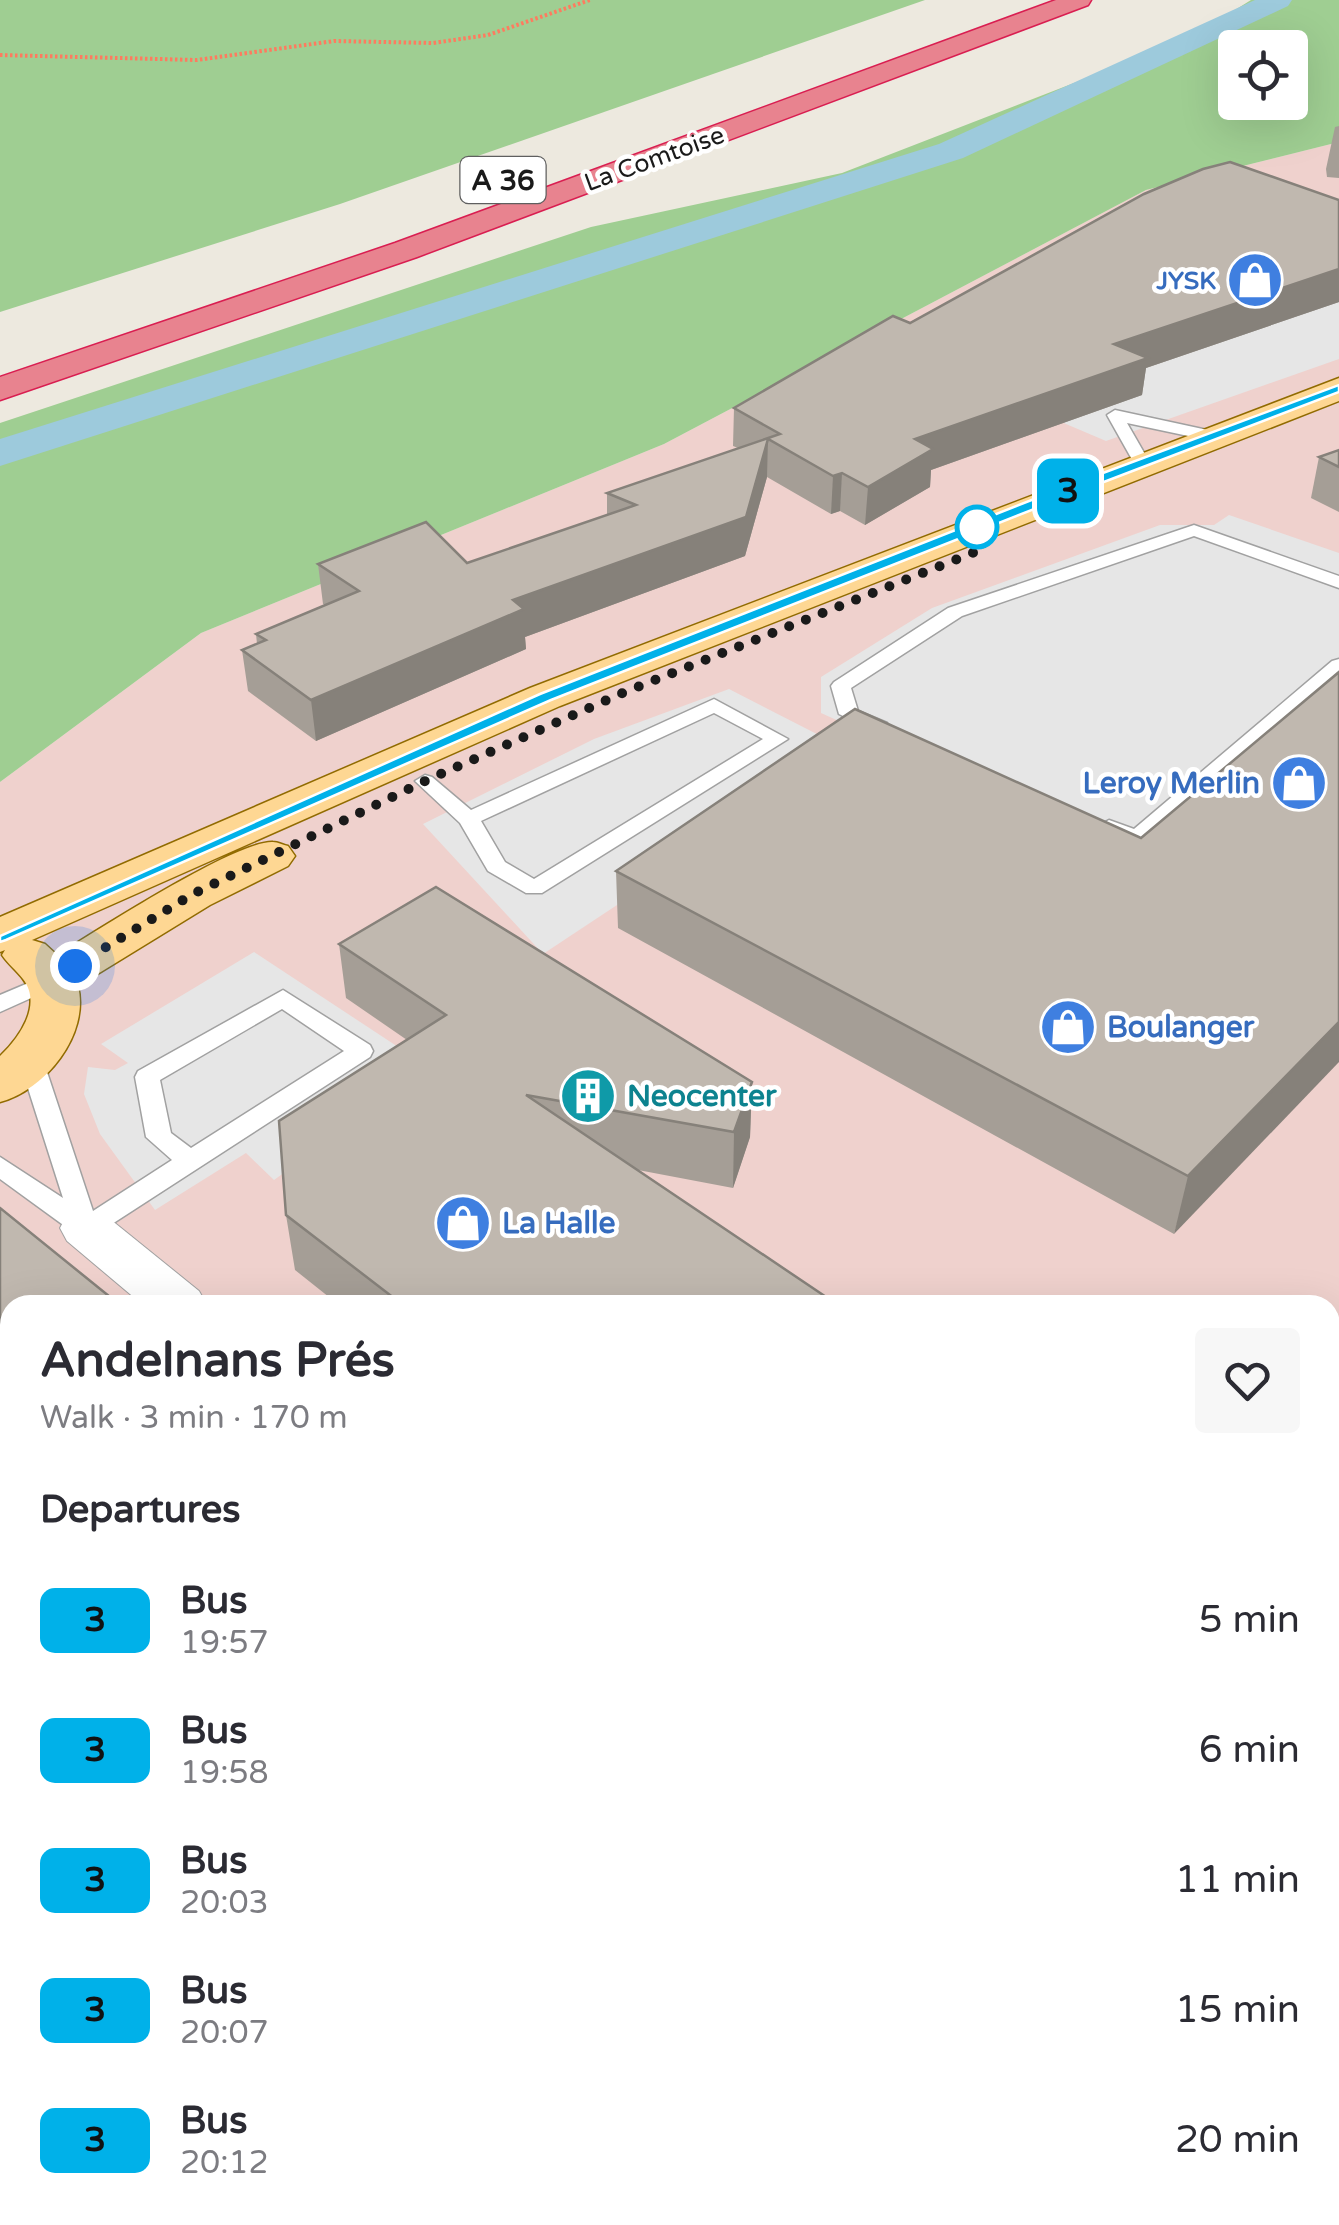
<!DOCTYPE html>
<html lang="en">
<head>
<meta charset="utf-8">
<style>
	:root { --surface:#fff; --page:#f7f7f7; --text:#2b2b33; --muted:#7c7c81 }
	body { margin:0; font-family:"Varela Round",sans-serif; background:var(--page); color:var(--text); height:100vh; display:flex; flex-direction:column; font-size:38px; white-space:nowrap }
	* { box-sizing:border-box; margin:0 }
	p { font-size:32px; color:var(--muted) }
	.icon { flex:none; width:55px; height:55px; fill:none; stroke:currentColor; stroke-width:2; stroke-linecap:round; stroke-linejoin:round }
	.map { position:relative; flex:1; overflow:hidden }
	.sheet { position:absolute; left:0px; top:1295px; width:1340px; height:930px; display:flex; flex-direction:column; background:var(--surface); border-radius:30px 30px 0 0; box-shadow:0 10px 40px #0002 }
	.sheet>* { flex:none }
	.badge { padding:0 20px; border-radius:15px; font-size:35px; line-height:65px }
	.tools { position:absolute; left:1218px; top:30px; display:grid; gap:20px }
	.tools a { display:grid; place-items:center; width:90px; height:90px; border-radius:10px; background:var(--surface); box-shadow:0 10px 40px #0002; font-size:50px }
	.you { position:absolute; width:50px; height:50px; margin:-25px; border:8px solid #fff; border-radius:50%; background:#1a73e8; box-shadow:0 0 0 15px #1a73e833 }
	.map>.badge { position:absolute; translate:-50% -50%; box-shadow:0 0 0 5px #fff }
	h2 { padding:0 40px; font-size:38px; line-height:90px }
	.round { display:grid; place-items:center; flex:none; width:105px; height:105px; border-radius:10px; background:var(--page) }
	.headline { display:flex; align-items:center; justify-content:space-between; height:170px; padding:0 40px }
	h1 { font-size:48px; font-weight:700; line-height:75px }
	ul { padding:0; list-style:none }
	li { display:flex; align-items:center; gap:30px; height:130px; padding:0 40px }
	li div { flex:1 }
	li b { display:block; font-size:38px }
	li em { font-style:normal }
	li .badge { min-width:110px; font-weight:700; text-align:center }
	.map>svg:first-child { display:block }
</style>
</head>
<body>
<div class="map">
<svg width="1339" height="2225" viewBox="0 0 1339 2225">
	<rect width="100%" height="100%" fill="#ede9df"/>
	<!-- commercial -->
	<path fill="#efd1cd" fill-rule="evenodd" d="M1339 142V2225H0V782L201 633 664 444 1146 190ZM10 1305H1330V2215H10Z"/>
	<!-- forest -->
	<g fill="#9fce92" fill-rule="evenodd">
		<path d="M0 0H925L340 204 0 312Z"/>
		<path d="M1251 0H1339V142L1146 190 664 444 201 633 0 782V423L591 227 842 173 1190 38ZM1235 48H1290V102H1235Z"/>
	</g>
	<!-- parking -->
	<g fill="#e6e6e6">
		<path d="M1339 300V359L1106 441 890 349Z"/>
		<path d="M1229 515 1339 553V697L1141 857 821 713V677L932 608 1160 525H1214Z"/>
		<path d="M729 689 850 751 543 954 423 824 594 739Z"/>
		<path d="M254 952 430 1068 274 1180 246 1153 155 1210 100 1134 84 1094 88 1067 115 1070 128 1063 101 1044Z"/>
	</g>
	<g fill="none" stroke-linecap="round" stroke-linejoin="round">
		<!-- canal -->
		<path fill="#9dcadc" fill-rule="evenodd" d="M1255 0H1292L1288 6 963 158 0 466V439L939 144Z"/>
		<!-- service casing -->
		<g stroke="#a1a1a1" stroke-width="3">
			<g id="service">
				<path d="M1115 410 1212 431 1220 436 1212 441 1127 423 1150 463 1142 468 1134 463 1107 415Z"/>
				<path d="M1194 525 1339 576V588L1194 536 962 616 851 688 858 711 887 723V731H873L839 714 831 686 834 682 948 608Z"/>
				<path d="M1339 659V675L1145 843C1130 846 1108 837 1098 826L1109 820 1134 829 1332 661Z"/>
				<path d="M714 699 788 739 542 893H526L488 871 460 823 415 781 425 775 432 777 471 810ZM714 713 763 739 534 879 505 862 481 821Z"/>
				<path d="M52 973 60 975 64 980 60 985 0 1012V995Z"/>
				<path d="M283 990 370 1045 373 1051 370 1057 95 1235H77L0 1179V1157L63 1198 19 1060 22 1054 31 1052 43 1060 93 1211 172 1160 146 1137 135 1077 138 1071ZM282 1009 344 1051 191 1148 171 1133 160 1080Z"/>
				<path d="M0 1877 10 1880V1921L0 1917Z"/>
				<path d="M334 2215H372L374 2225H336Z"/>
				<path d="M1049 2215H1094L1098 2225H1053Z"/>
			</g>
		</g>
		<!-- minor casing -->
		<g stroke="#a1a1a1" stroke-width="2">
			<g id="minor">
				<path d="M86 1209 105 1215 199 1291 207 1305H143L67 1241 60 1228 67 1215Z"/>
				<path d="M1330 2197 1339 2225H1256L1252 2215H1330Z"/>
			</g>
		</g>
		<!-- primary casing -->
		<g stroke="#916b00" stroke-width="3">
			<path id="primary" d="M1339 378V401L560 706 32 940 45 944 57 955C95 932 237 840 273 842 278 842 283 845 288 846L295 856 288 866 210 905 78 986C90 1035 45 1090 0 1102V1056C19 1038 43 1005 23 979 16 970 8 964 2 955L5 950 0 952V917L530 688Z"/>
		</g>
		<!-- motorway casing -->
		<g stroke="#d91e51" stroke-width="3">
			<path id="motorway" d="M1056 0H1091L1088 5 417 257 0 400V377L395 243Z"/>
		</g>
		<!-- path -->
		<path stroke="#fe7b5f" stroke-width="4" stroke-dasharray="2.5 2.5" stroke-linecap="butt" d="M0 55 197 60 334 41 433 43 488 35 590 0"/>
		<!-- service -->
		<use href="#service" fill="#fff" fill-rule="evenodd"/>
		<!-- minor -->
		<use href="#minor" fill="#fff" fill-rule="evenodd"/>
		<!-- primary -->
		<use href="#primary" fill="#fed793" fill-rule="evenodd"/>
		<!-- motorway -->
		<use href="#motorway" fill="#e8838f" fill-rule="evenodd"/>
	</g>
	<!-- wall -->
	<g fill="#a59e96">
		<path d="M1339 126V178L1327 177 1326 169 1335 127Z"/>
		<path d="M1339 200V302L1146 368 1142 395 931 470 930 487 865 525 840 511 831 514 767 477 745 556 525 637 526 649 316 741 248 691 242 650 257 644 256 634 325 605 323 604 318 564 467 563 607 515V493L738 448 733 446 734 408 910 323Z"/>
		<path d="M1339 450V512L1311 498 1319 457Z"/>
		<path d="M1339 672 1174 1234 618 928 616 871 1141 838Z"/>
		<path d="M339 944 752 1082 750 1137 733 1188 638 1170 838 1305H339L295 1270 286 1215 407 1040 346 998Z"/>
		<path d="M0 1208 10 1305V1860L0 1850Z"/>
	</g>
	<!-- shaded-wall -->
	<g fill="#86817a">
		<path d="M1339 269V302L1146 368 1142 395 931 470 930 487 865 525 868 487 915 439 1114 344Z"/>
		<path d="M768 439 767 477 745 556 525 637 526 649 316 741 311 700 513 600Z"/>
		<path d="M842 473 840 511 831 514 833 476Z"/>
		<path d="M1339 1022V1062L1174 1234 1188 1176Z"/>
		<path d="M752 1082 750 1137 733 1188 734 1132Z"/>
		<path d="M1339 1624V1655L1330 1666V1635Z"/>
	</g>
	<!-- building -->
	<g fill="#c0b8af" stroke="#86817a" stroke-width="2.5">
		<path d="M1230 162 1339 200V269L1114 344 1148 358 915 439 933 449 868 487 842 473 833 476 768 439 746 517 513 600 524 609 311 700 242 650 266 640 256 634 359 591 318 564 426 522 467 563 636 505 607 493 780 434 734 408 893 316 910 323 1144 194 1203 169Z"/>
		<path d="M1339 450V467L1319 457Z"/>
		<path d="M1339 672V1022L1188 1176 616 871 855 709 1141 838Z"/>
		<path d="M436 887 752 1082 734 1132 526 1095 838 1305H403L286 1215 279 1121 446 1015 339 944Z"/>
		<path d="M0 1208 120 1305H10V1830L0 1820Z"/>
		<path d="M1330 1509 1339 1515V1624L1330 1635Z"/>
		<path d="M382 2215H1066L1068 2225H383Z"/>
	</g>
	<!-- line -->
	<path fill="#00b1e9" stroke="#fff" stroke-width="2.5" d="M1339 385V392L1062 498 551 700 6 940 0 942V936L540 694 1052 492Z"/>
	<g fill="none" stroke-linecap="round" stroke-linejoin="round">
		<!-- walk -->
		<path stroke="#1a1a1a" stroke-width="10" stroke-dasharray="0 18" d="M75 966 193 894 425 781 625 692 985 548 977 527"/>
	</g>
	<!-- icons -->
	<defs>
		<g id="shop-disc" transform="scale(2.875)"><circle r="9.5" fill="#3f7fe0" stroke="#fff"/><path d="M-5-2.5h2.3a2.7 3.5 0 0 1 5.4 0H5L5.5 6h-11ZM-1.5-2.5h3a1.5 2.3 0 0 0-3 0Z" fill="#fff"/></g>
		<g id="building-disc" transform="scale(2.875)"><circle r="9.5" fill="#0f9aa8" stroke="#fff"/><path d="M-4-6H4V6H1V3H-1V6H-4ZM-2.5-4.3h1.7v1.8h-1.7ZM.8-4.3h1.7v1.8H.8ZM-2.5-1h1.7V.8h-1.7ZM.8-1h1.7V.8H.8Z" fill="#fff"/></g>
	</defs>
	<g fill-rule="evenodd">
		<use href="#shop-disc" x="1255" y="280"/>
		<use href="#shop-disc" x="1299" y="783"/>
		<use href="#shop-disc" x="1068" y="1027"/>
		<use href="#building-disc" x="588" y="1096"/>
		<use href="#shop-disc" x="463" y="1223"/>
	</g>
	<!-- markers -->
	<circle fill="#fff" stroke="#00b1e9" stroke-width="5" cx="977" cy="527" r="20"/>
	<g text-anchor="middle" stroke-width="9" stroke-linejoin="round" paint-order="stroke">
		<!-- far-street labels -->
		<g font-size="25" fill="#1a1a1a" stroke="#fff">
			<text transform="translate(654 158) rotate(-20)" y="9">La Comtoise</text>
		</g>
		<!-- far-shop labels -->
		<g font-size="25" font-weight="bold" fill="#366cbe" stroke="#fff" text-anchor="end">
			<text x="1216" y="289">JYSK</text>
		</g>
		<!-- shield labels -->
		<rect fill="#fff" stroke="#5f5f5f" stroke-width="2.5" x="460.5" y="157" width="85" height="46" rx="8"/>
		<g font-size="28" font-weight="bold" fill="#1a1a1a">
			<text x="503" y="190">A 36</text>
		</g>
		<!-- shop labels -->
		<g font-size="30" font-weight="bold" fill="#366cbe" stroke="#fff" text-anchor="start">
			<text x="1260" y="793" text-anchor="end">Leroy Merlin</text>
			<text x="1107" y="1037">Boulanger</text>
			<text x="502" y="1233">La Halle</text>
		</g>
		<!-- culture labels -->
		<g font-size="30" font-weight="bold" fill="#0d838f" stroke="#fff" text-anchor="start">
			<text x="627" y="1106">Neocenter</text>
		</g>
	</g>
</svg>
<div class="tools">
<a><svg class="icon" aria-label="locate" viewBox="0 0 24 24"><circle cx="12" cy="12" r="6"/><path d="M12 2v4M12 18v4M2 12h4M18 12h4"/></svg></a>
</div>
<div class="you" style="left:75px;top:966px"></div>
<b class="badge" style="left:1068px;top:491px;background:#00b1e9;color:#111">3</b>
<section class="sheet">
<div class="headline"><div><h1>Andelnans Prés</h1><p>Walk · 3 min · 170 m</p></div><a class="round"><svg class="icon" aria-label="heart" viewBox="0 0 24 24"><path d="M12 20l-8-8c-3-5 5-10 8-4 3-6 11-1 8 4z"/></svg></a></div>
<h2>Departures</h2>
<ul>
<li><span class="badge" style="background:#00b1e9;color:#111">3</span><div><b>Bus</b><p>19:57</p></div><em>5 min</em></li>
<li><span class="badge" style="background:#00b1e9;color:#111">3</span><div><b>Bus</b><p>19:58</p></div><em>6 min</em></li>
<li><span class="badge" style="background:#00b1e9;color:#111">3</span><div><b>Bus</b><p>20:03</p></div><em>11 min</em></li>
<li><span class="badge" style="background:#00b1e9;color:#111">3</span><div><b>Bus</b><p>20:07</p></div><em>15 min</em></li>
<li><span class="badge" style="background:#00b1e9;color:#111">3</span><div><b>Bus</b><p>20:12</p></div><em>20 min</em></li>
</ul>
</section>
</div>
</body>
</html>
